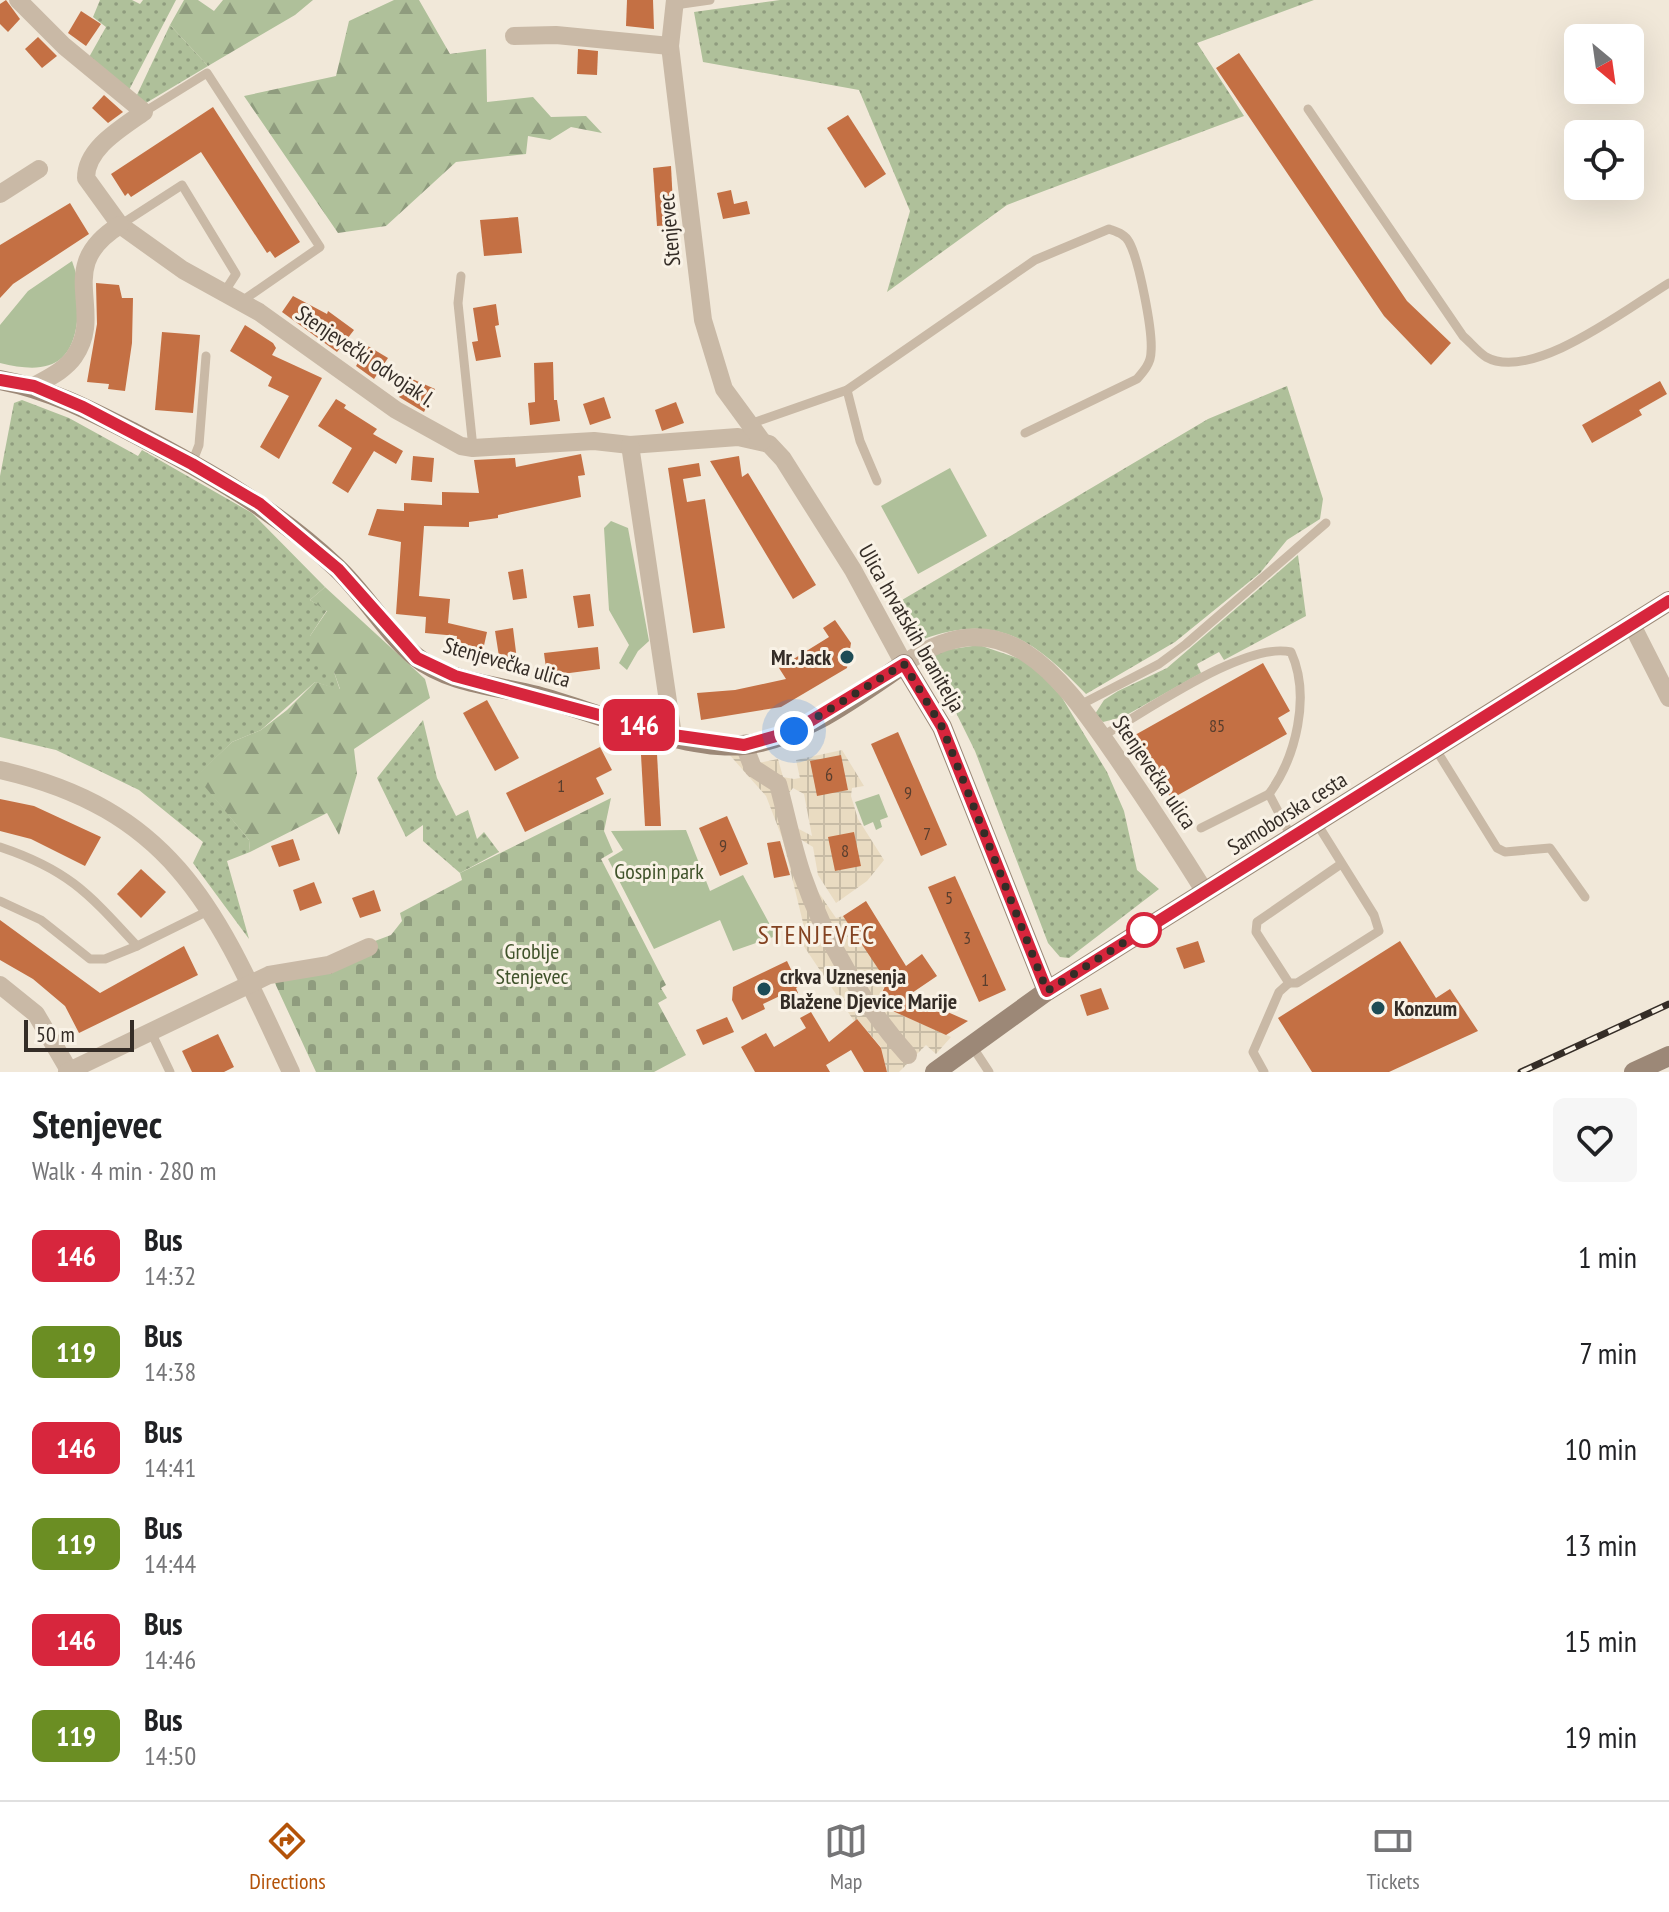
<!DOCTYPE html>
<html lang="en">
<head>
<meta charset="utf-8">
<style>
	:root { --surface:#fff; --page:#f6f6f6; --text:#202124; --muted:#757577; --line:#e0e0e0; --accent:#b45309 }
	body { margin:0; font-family:"PT Sans Narrow",sans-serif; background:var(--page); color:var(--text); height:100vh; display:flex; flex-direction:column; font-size:30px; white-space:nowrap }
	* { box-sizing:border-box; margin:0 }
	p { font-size:26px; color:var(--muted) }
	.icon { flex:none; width:44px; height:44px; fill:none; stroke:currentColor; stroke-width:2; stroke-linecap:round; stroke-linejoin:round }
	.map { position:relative; height:1072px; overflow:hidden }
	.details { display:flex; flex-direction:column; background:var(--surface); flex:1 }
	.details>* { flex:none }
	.badge { padding:0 16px; border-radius:12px; font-size:28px; line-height:52px }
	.needle { width:52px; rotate:151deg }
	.tools { position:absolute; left:1564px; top:24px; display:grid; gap:16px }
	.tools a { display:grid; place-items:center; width:80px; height:80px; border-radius:12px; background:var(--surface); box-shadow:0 8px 32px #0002; font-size:40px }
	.scale { position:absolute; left:24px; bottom:20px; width:110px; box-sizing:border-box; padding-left:8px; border:4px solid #352d27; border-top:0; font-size:22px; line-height:28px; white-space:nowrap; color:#352d27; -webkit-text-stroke:6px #f9f2e6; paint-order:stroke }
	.you { position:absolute; width:40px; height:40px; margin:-20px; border:6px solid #fff; border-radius:50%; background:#1a73e8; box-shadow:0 0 0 12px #1a73e833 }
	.map>.badge { position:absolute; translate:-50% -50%; box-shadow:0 0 0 4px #fff }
	.round { display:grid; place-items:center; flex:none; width:84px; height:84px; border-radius:12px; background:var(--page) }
	.head { display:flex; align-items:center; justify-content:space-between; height:136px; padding:0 32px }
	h1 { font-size:38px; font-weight:700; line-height:60px }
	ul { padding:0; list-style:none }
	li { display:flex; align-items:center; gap:24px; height:96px; padding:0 32px }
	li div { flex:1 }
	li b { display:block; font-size:30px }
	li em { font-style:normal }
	li .badge { min-width:88px; font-weight:700; text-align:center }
	.menu { display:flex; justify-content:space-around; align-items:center; height:112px; border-top:2px solid var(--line); background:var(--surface); font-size:22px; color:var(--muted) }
	.menu a { display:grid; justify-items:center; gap:4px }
	.menu .selected { color:var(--accent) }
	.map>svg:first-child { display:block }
</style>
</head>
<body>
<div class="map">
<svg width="1669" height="1072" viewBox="0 0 1669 1072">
	<defs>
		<pattern id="grass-dots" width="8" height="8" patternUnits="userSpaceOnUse" patternTransform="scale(2)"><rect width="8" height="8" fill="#afc09a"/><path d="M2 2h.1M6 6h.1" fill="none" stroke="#8f9c7e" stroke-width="1.8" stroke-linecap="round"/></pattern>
		<pattern id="forest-firs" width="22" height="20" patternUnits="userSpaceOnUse" patternTransform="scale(2)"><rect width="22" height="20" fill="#afc09a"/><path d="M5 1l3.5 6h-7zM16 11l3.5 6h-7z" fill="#8f9c7e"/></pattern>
		<pattern id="cemetery-stones" width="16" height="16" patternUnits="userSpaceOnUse" patternTransform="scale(2)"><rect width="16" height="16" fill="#afc09a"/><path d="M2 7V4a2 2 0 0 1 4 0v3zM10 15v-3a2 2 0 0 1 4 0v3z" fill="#8f9c7e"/></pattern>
		<pattern id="plaza-grid" width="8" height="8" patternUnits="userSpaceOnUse" patternTransform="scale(2)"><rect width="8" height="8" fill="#e9dbc1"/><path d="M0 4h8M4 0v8" fill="none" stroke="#c8bca6"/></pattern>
	</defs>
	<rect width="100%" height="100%" fill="#f1e8d9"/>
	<!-- grass -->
	<g fill="url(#grass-dots)">
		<path d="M100 0H132L140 4 143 0H176L129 90 88 59 106 27 93 17Z"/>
		<path d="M780 0H1314L1197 43 1244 116 1007 205 887 292 910 211 859 90 703 62 694 12Z"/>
		<path d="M170 25 208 66 146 103 136 97Z"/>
		<path d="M1287 386 1323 499 1320 519 1287 540 1260 573 1175 642 1086 694C1035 641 997 611 921 640L902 600 1208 419Z"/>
		<path d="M22 400 69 418 138 456 142 450 252 513 325 587 310 600 327 610 310 636 334 672 340 690 315 682 261 730 232 742 197 776 249 840 250 852 227 861 249 939 193 863 203 842 139 790 56 750 0 737V476L14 403Z"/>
		<path d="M1298 555 1306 616 1224 660 1219 652 1197 664 1201 673 1123 717 1103 722 1095 714 1104 700 1118 691 1167 668Z"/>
		<path d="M979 645 1029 662 1061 696 1107 772 1124 811 1137 870 1159 889 1069 958 1060 957 1048 943 975 751 929 658 939 651Z"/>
		<path d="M423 720 437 778 456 816 468 810 477 839 484 832 499 852 460 873 423 841V825L406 837 377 778Z"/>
	</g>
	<!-- forest -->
	<g fill="url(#forest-firs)">
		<path d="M184 0H198L214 11 223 0H313L295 15 208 66 170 25Z"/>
		<path d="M394 0H419L450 54 486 49 487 102 533 97 551 117 586 116 602 133 571 127 550 140 528 136 526 154 456 162 386 226 338 233 244 96 336 76 349 21Z"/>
		<path d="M325 587 425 679 430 698 354 749 357 774 339 835 327 813 250 852 249 840 196 776 232 742 261 730 287 710 315 682 340 689 334 672 322 671 309 656 310 636 327 611 310 600Z"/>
	</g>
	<!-- cemetery -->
	<path fill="url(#cemetery-stones)" d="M611 798 604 831 613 852 601 859 666 985 661 988 667 998 658 1003 686 1055 654 1072H316L273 979 391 935 402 921 400 913 462 880 460 873Z"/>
	<!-- park -->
	<g fill="#afc09a">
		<path d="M72 261C80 283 81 299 77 322 71 370 41 373 0 363V325L28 291Z"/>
		<path d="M950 468 987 536 918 574 881 506Z"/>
		<path d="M611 521 628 528 649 641 638 651 627 670 619 663 629 645 609 610 604 528Z"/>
		<path d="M879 794 888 817 880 820 882 827 876 830 873 822 864 826 855 802Z"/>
		<path d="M686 830 710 891 743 875 776 936 733 951 720 920 654 949 608 859 623 850 611 831Z"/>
	</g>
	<!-- plaza -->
	<path fill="url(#plaza-grid)" fill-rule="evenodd" d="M842 750 864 786 852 788 851 796 858 819 884 860 867 881 836 903 818 875 813 847 800 839 810 880 836 918 843 916 888 976 877 1004 951 1037 936 1054 926 1045 899 1072H887L881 1047 857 1019 854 1021 795 933 804 927 783 840 766 796 727 752H754L758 763 778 759 783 777 794 779 800 778 796 760ZM793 788 804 794 812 836 797 828 788 794Z"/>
	<!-- building -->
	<g fill="#c47044">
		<path d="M6 0 20 19 8 32 0 24V4Z"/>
		<path d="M627 0H653L654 29 626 26Z"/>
		<path d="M81 11 101 24 86 46 68 33Z"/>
		<path d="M38 37 57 56 42 68 25 49Z"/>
		<path d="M578 49 598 51 597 75 577 74Z"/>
		<path d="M1239 53 1407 301 1451 343 1431 365 1384 316 1216 68Z"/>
		<path d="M104 95 123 112 108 123 92 108Z"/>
		<path d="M213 107 300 242 275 258 270 251 267 253 201 152 131 197 128 193 125 196 111 174Z"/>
		<path d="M848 115 886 174 865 188 827 128Z"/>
		<path d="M671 166 674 225 657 226 653 168Z"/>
		<path d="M731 190 734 204 747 201 750 214 723 219 717 193Z"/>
		<path d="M70 203 89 234 13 284 0 298V245Z"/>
		<path d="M518 217 522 253 484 256 480 220Z"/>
		<path d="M96 283 119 285 122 298H133L132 343 125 391 108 389 109 384 87 382 97 324Z"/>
		<path d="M293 296 327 314 328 311 354 330 337 352 282 312Z"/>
		<path d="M496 304 499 325 495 326 501 357 476 361 472 342 478 341 473 308Z"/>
		<path d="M245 325 273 343 276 348 272 355 322 378 279 459 260 447 289 396 268 386 272 377 230 351Z"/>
		<path d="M162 332 200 335 193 413 155 410Z"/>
		<path d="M368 346 388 358 374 379 356 366Z"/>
		<path d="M553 362 554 400H557L560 421 530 425 528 403 535 402 534 363Z"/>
		<path d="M410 378 435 389 424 412 399 397Z"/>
		<path d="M1660 381 1667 394 1639 410 1642 415 1592 443 1582 425Z"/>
		<path d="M604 397 611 418 590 425 583 404Z"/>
		<path d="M336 399 346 405 344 408 377 429 373 434 403 451 396 464 374 451 348 493 332 483 352 448 318 426Z"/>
		<path d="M676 402 684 423 662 431 655 410Z"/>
		<path d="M581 454 585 475 578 476 581 497 498 515V518L469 522V527L424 526 419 596 450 599 448 623 487 632 481 659 454 652 457 636 425 633 426 617 396 614 401 542 368 535 377 509 404 511V503L442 505V492L479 493 474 460 515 458 516 467Z"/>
		<path d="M413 456 434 458 432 482 411 480Z"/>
		<path d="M739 456 742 477 748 473 816 585 793 599 710 461Z"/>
		<path d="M699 463 701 476 683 479 687 502 705 499 725 628 693 633 668 468Z"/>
		<path d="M523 569 527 598 513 600 508 572Z"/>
		<path d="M590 594 594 626 578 628 573 596Z"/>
		<path d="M835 620 851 643 847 668 781 707 701 720 697 693 735 690 786 679 779 668 829 637 823 628Z"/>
		<path d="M513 628 517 660 500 663 495 631Z"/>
		<path d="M598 647 600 669 547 676 544 653Z"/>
		<path d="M1263 663 1290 711 1278 718 1287 734 1171 799 1135 735Z"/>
		<path d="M487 700 519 758 495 771 463 713Z"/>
		<path d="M898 732 947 845 921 856 871 744Z"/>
		<path d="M600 747 612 770 596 778 604 794 525 832 506 793Z"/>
		<path d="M657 754 661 826H645L641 755Z"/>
		<path d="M841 755 848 790 817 796 810 761Z"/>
		<path d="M0 799 34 806 101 837 85 866 31 839 0 831Z"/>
		<path d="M727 816 748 864 720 876 699 828Z"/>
		<path d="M854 832 861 866 835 871 828 837Z"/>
		<path d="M293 839 300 860 279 867 271 846Z"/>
		<path d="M780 841 790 875 774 878 767 843Z"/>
		<path d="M141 869 166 892 141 918 117 894Z"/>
		<path d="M955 876 1006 990 979 1002 928 887Z"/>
		<path d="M314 882 322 903 300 911 293 890Z"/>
		<path d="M374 890 381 911 360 918 352 898Z"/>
		<path d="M866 901 906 966 922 954 937 976 909 995 968 1021 946 1035 886 1008 879 999 887 982 843 916Z"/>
		<path d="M0 920 100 993 184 946 198 975 79 1033 65 1006 33 979 0 960Z"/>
		<path d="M1198 941 1205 962 1184 969 1176 948Z"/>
		<path d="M1400 941 1436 998 1450 989 1478 1031 1389 1072H1312L1278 1018Z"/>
		<path d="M787 961 799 986 796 988 798 993 786 999 784 994 763 1004 765 1009 742 1020 732 1000 733 987Z"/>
		<path d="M1101 988 1109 1009 1087 1016 1080 995Z"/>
		<path d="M811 1012 829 1042 857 1019 881 1048 887 1072H864L851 1050 826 1065 830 1072H755L741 1047 766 1033 774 1047 806 1028 800 1018Z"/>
		<path d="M727 1017 734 1032 703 1045 696 1030Z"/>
		<path d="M218 1034 234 1067 224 1072H192L182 1051Z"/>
	</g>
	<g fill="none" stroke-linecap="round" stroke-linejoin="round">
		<!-- lane -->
		<g stroke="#c9b9a6" stroke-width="9">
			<path d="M675 5 710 0"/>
			<path d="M1308 109 1463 336C1470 342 1478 352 1486 357 1532 383 1629 307 1669 283"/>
			<path d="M144 112 207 73 320 247 242 301"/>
			<path d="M120 225 182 185 236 274 225 291"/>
			<path d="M461 276 458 303 473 448"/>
			<path d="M847 390 860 441 877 481"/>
			<path d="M750 424 847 390 1035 260 1109 229C1117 232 1125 234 1129 242 1139 260 1153 331 1151 352 1151 363 1144 371 1137 379L1025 433"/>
			<path d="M192 463 199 445 206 356"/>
			<path d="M1080 705 1159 664 1186 644 1326 523"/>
			<path d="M1102 736C1146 712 1244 641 1291 652 1311 696 1296 757 1269 794"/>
			<path d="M1435 748 1497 848 1505 852 1550 848 1585 897"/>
			<path d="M1316 822 1374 915 1379 931 1297 983H1289L1256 932 1257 922 1341 864"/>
			<path d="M1201 828 1269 794 1292 838"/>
			<path d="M0 847C69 870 89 894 137 946"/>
			<path d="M0 901 41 920 90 959H105L137 946 208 911"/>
			<path d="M151 1032 170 1072"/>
			<path d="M972 1046 989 1072"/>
			<path d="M1264 1072 1253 1052 1279 992 1289 983"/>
		</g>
		<!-- street -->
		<g stroke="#c9b9a6" stroke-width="18">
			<path d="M18 0 64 46 144 112C122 128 86 148 86 178L120 225 183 270 259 312 396 410 461 446 473 448 594 441 630 445 738 437 769 444 783 459 853 570 904 664C1007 591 1064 682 1118 759 1148 803 1177 847 1205 892"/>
			<path d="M675 0 670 46 703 320 724 389 762 441"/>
			<path d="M514 36 556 35 670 46"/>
			<path d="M0 194 39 169"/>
			<path d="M34 386C48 378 65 370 74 357 107 310 52 267 120 225"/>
			<path d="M630 445 673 735"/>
			<path d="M1632 625 1669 698"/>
			<path d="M744 745 753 768 778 784C786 813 792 844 802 874 824 938 863 1005 908 1055"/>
			<path d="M0 770C181 811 220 920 291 1072"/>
			<path d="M0 985 36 1014 70 1072"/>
			<path d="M67 1072 269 975 329 965 369 947"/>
		</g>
		<!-- secondary -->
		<g stroke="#9c8877" stroke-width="20">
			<path d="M0 380C49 389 91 411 134 433 207 471 276 510 336 567 365 594 386 632 416 657 448 683 499 686 537 696 592 711 688 751 743 745 801 739 857 696 904 664L942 727 1047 991"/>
			<path d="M935 1072 1047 991 1669 601"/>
			<path d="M1634 1072 1669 1056"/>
		</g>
		<!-- rail casing -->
		<g stroke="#352d27" stroke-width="7">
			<path id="rail" d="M1521 1072 1669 1004"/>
		</g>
		<!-- rail -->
		<use href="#rail" stroke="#f9f2e6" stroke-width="4" stroke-dasharray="12" stroke-linecap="butt"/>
	</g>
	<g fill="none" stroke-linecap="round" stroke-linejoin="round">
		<!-- line casing -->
		<g stroke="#fff" stroke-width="18">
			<path id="line" d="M0 380 34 386 83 407 192 464 260 504 338 569 417 658 455 676 673 735 744 745 794 731 904 664 942 727 1047 991 1669 601"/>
		</g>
		<!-- line -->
		<use href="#line" stroke="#d7263d" stroke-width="12"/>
		<!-- walk -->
		<path stroke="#352d27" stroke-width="8" stroke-dasharray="0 14.4" d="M794 731 904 664 942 727 1047 991 1150 926 1144 930"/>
	</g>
	<!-- markers -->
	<g fill="#1d4c56" stroke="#f9f2e6" stroke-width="3">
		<circle cx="847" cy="657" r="8"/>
		<circle cx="764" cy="989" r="8"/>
		<circle cx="1378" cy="1008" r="8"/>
	</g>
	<circle fill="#fff" stroke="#d7263d" stroke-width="4" cx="1144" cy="930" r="16"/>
	<g text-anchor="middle" stroke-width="6" stroke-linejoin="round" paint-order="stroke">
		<!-- number labels -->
		<g font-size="18" fill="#593e2e">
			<text x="1217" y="732">85</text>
			<text x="829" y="781">6</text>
			<text x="561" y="792">1</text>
			<text x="908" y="799">9</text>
			<text x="927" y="840">7</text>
			<text x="723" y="852">9</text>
			<text x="845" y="857">8</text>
			<text x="949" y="904">5</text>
			<text x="967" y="944">3</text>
			<text x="985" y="986">1</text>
		</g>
		<!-- street labels -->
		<g font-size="22" fill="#352d27" stroke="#f9f2e6">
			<text transform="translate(669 230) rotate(-95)" y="8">Stenjevec</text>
			<text transform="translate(366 356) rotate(34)" y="8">Stenjevečki odvojak I.</text>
			<text transform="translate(912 628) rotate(60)" y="8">Ulica hrvatskih branitelja</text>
			<text transform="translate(507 662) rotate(16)" y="8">Stenjevečka ulica</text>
			<text transform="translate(1155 772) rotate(56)" y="8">Stenjevečka ulica</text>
			<text transform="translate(1287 813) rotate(-32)" y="8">Samoborska cesta</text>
		</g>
		<!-- poi labels -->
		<g font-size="22" font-weight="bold" fill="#352d27" stroke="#f9f2e6" text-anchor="start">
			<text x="831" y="665" text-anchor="end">Mr. Jack</text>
			<text x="780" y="984">crkva Uznesenja<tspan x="780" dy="25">Blažene Djevice Marije</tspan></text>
			<text x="1394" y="1016">Konzum</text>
		</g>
		<!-- park labels -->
		<g font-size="22" fill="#40532b" stroke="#f9f2e6">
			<text x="659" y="879">Gospin park</text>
			<text x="532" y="959">Groblje<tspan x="532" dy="25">Stenjevec</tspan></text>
		</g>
		<!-- quarter labels -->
		<g font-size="26" letter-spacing="2" fill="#834221" stroke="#f9f2e6">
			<text x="817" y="944">STENJEVEC</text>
		</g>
	</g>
</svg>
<div class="tools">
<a><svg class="needle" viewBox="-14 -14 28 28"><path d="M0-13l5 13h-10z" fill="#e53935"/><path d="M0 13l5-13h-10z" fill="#757577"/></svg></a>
<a><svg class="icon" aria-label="locate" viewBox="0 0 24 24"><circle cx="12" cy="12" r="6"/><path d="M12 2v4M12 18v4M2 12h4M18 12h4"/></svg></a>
</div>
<div class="scale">50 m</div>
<div class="you" style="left:794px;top:731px"></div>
<b class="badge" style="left:639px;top:725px;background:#d7263d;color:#fff">146</b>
</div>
<section class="details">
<div class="head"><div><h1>Stenjevec</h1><p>Walk · 4 min · 280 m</p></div><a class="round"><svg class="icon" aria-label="heart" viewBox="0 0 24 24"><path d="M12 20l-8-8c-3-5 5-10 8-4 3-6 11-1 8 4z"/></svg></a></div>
<ul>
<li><span class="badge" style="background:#d7263d;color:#fff">146</span><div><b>Bus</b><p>14:32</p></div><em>1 min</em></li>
<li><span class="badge" style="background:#6b8e23;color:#fff">119</span><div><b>Bus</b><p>14:38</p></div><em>7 min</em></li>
<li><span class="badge" style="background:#d7263d;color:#fff">146</span><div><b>Bus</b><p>14:41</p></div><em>10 min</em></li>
<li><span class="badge" style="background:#6b8e23;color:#fff">119</span><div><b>Bus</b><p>14:44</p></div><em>13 min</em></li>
<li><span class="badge" style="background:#d7263d;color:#fff">146</span><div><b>Bus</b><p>14:46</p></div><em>15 min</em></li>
<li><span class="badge" style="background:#6b8e23;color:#fff">119</span><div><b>Bus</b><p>14:50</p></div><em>19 min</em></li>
</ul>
</section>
<nav class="menu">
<a class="selected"><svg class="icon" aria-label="directions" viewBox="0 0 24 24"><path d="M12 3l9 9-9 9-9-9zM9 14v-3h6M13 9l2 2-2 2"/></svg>Directions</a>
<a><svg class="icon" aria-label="map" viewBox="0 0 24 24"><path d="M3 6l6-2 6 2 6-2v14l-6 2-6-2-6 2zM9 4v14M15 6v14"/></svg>Map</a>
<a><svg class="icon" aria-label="tickets" viewBox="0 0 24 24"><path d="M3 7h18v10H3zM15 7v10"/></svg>Tickets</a>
</nav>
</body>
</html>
